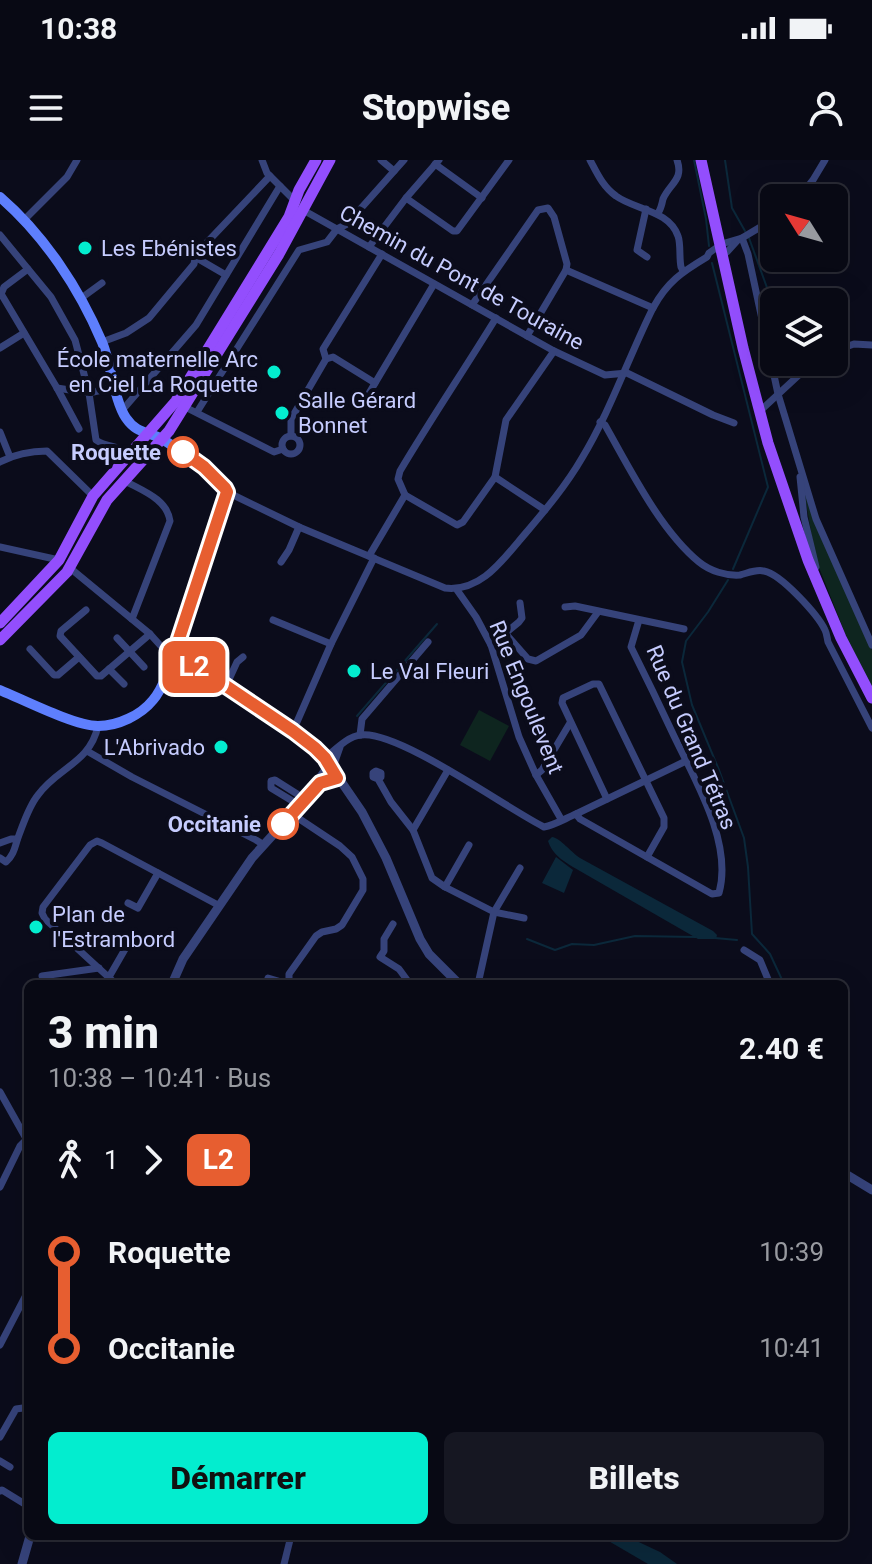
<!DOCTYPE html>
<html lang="fr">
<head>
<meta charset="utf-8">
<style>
	:root { --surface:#080914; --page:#161722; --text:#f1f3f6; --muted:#989aa0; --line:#292a34; --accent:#03edcf }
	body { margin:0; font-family:Roboto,sans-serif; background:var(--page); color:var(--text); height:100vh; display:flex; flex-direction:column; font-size:30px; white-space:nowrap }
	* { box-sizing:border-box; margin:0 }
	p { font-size:26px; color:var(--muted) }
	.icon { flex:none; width:44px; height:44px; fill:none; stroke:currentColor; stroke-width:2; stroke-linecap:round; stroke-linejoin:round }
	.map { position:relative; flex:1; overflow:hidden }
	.details { position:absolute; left:24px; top:820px; width:824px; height:560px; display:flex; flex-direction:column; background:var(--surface); border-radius:12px; box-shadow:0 8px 32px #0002,0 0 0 2px var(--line) }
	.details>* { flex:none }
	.badge { padding:0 16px; border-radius:12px; font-size:28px; line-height:52px }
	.needle { width:52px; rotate:307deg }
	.controls { position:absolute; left:760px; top:24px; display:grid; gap:16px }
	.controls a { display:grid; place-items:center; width:88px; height:88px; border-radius:12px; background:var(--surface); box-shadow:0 8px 32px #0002,0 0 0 2px var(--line); font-size:40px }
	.map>.badge { position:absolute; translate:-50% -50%; box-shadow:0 0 0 4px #fff }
	.legs { display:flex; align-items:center; gap:12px; height:88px; padding:0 24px; font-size:26px }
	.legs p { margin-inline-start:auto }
	.headline { display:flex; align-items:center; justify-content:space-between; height:136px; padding:0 24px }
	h1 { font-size:44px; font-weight:800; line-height:60px }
	.cta { display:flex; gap:16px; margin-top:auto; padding:16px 24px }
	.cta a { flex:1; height:92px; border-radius:12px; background:var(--accent); color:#111; font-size:32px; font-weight:800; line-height:92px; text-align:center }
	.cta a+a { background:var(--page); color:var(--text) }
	ul { padding:0 24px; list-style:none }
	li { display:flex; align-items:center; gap:28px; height:96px; font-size:30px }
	li i { display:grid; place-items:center; width:12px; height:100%; margin:0 10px; background:currentColor }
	li i::after { content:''; width:20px; height:20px; margin:-10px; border:6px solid; border-radius:50%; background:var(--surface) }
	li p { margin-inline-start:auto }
	li:first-child i { background:linear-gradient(#0000 50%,currentColor 0) }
	li:last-child i { background:linear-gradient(currentColor 50%,#0000 0) }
	.status { display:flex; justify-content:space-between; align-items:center; height:56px; padding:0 40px; background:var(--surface); direction:ltr }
	.status svg { height:22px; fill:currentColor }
	header { display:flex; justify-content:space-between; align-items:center; height:104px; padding:0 24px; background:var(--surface); font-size:36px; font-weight:800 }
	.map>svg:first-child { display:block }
</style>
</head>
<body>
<div class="status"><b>10:38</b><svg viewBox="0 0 49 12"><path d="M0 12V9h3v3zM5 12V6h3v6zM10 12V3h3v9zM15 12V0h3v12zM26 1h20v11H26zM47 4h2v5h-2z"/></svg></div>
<header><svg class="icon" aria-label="menu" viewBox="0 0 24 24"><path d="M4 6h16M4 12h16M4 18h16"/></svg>Stopwise<svg class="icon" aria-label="person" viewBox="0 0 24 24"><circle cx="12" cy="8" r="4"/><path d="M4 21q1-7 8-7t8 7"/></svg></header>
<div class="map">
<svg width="872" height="1404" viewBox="0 0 872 1404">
	<rect width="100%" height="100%" fill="#0b0c1b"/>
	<!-- green -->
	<g fill="#0e251f">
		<path d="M802 320 858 461 872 490V527L849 483 816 400Z"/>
		<path d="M479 550 509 566 490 601 460 585Z"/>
	</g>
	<!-- water -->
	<g fill="#0b283a">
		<path d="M552 677C560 678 571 692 580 698L713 771 717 775 716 779H698L573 707C562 700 552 694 548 681Z"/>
		<path d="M556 697 573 710 564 733 542 723Z"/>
		<path d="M600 1376H626L660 1392 677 1404H648Z"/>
	</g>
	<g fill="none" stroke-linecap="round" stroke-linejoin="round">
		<!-- stream -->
		<g stroke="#0b283a" stroke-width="2">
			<path d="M694 0 706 59 709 86"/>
			<path d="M725 0 732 48 745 71"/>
			<path d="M749 78 774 147"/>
			<path d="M712 103 768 327 733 409"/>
			<path d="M792 202 794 212"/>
			<path d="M728 420 708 452 686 481 682 502 692 545 719 610 744 678 748 707 752 774 770 794 784 824"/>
			<path d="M357 556 437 464"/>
			<path d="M715 778 737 780"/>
			<path d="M527 779 555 790 572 784 594 785 635 776 696 777"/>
		</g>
		<!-- minor -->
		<g stroke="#36437a" stroke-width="7">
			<path d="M262 0 267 13 295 41"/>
			<path d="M381 0 394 11"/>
			<path d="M590 0C597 13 603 27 616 36 635 50 669 50 678 76 681 84 679 98 681 107L683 111"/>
			<path d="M435 4 482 38"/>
			<path d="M406 38 453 71H457L509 0"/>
			<path d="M799 38 813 20 825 0"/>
			<path d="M646 49 637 90 647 97"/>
			<path d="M303 50 554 191 605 215 627 213 713 255 734 263"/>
			<path d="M658 53C661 49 662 44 663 39 670 23 684 20 677 0"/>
			<path d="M25 59 67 17 77 0"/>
			<path d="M0 75 51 137 75 180 89 233 96 280C107 288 120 285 130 294"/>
			<path d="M742 78 748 94 778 234 816 359 872 485"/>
			<path d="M725 83 742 78 774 59"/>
			<path d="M369 87 406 38 439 0"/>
			<path d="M727 92 737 81"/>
			<path d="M195 97 226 115"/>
			<path d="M566 110 653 148"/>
			<path d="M0 132 57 228 79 269"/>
			<path d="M1 134 4 127 28 109"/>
			<path d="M80 139 102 123"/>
			<path d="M472 145 538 50 548 48 554 57 567 104 566 110 527 176"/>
			<path d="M102 182 126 173 149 158 194 104 196 94 270 16"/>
			<path d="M0 188 24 173"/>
			<path d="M834 191 854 184 872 185"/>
			<path d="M326 199 333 197 375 223"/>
			<path d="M57 228 89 233 115 227"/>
			<path d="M362 245 434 124"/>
			<path d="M185 247 274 292 283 289"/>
			<path d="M121 248 125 247 196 165 280 26"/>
			<path d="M760 251 800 214 816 202"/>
			<path d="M197 252 299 90 327 82 337 69 347 64 404 0"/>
			<path d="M600 262 605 265C630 309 660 370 699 402 710 411 726 416 740 415 748 413 756 409 764 411 781 414 818 455 825 470 827 474 827 478 828 482L872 568"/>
			<path d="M0 272 10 297"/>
			<circle cx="291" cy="285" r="9"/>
			<path d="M291 276V259L326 199 323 189 382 94"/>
			<path d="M0 302C15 294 31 291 47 291L93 336"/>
			<path d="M495 317 506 260 554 191"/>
			<path d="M800 317 804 357 816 407"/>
			<path d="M125 321C143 331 167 339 170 361L132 459"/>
			<path d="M227 332 299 367 445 428C478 432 499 405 519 381 541 355 564 329 582 298 610 252 629 196 653 148 667 122 682 112 707 97L709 93 719 86"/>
			<path d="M405 335 398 319 400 311C431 259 464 210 496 158"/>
			<path d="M0 387 59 400"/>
			<path d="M369 396 405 335 457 365 463 362 495 317 545 350"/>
			<path d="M281 402 289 390 299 367"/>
			<path d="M70 408 150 474 169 495 173 497"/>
			<path d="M457 430 476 457 491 485 519 577 536 615 561 659"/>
			<path d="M565 447 575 446 684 469"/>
			<path d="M86 450 61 471 60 476 97 516H101L150 474"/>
			<path d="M273 460 331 484"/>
			<path d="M506 474 528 499 536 501 581 475 598 452"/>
			<path d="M117 478 144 507"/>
			<path d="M491 485 519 462 522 458 520 443"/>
			<path d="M30 489 54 515H58L79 497"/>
			<path d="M109 509 124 524"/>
			<path d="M226 526 237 502 243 497"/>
			<path d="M293 571 331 484 374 398"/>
			<path d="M360 575 362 559 428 482"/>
			<path d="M87 591 132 617 256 680 264 685"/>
			<path d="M325 598C335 590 348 576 361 575 398 570 506 648 544 667 555 665 566 658 576 654L686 601"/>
			<path d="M332 610 340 587"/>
			<path d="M448 610 413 670 432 718 445 727 494 752 524 758"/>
			<path d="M536 615 542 610 570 563"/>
			<path d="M378 619 381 617V613L376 611 373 613V617L378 619 391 642 413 670"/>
			<path d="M607 639 562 543 563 538 593 524H599L664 658V667L647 697"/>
			<path d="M299 645 271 628V621L275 620 305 639"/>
			<path d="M576 654 580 659 712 734 719 733C733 683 695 620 674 576 660 546 646 517 631 487L639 460"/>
			<path d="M0 683 11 679H17"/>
			<path d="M0 698 6 702C15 694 15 685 19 675 24 662 29 646 38 635 57 608 90 603 98 566"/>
			<path d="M445 727 469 685"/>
			<path d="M128 743 138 748 158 713"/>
			<path d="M393 764 384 779V791L380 797 399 809 410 824"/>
			<path d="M744 790 760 800 770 824"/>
			<path d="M42 816 99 808"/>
			<path d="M109 817 128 784"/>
			<path d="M268 818 288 824"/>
			<path d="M116 824 45 759 42 753 43 747 90 685 97 681 102 683 218 745"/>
			<path d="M289 824V814L316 776 322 772 336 769 342 765 363 730V719L352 697 340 686 292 654"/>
			<path d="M478 824 494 752 520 708"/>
			<path d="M0 932 28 982"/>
			<path d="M0 1027 20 986 27 979"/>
			<path d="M0 1185 28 1131"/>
			<path d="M0 1277 16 1249 23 1248"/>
			<path d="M0 1301 10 1307"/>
			<path d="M0 1331 2 1330 28 1346"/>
			<path d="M284 1404 291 1376"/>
		</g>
		<!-- tertiary -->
		<g stroke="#36437a" stroke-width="9">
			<path d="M173 497 220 522 293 571 315 588 325 598 362 652 386 698 420 779 429 794 459 824"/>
			<path d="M172 824 183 799 252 698 320 623V618L329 605"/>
			<path d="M844 1013 872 1030"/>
			<path d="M22 1404 30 1376"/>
		</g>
		<!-- secondary -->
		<path stroke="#5e7ffd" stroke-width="10" d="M0 37C44 75 79 128 102 182 111 203 114 240 126 258 137 274 147 271 162 279 185 293 206 308 225 328L227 332 170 508C165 519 161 531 153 540 141 555 118 566 98 566 75 566 24 540 0 530"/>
		<!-- primary -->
		<g stroke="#934efd" stroke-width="11">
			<path d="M701 0 743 188 768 283 808 400 841 478 872 538"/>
			<path d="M0 463 59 400 93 336 176 241 289 57 299 30 316 0"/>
			<path d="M0 480 67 412 107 340 169 271 279 94 330 0"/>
		</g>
	</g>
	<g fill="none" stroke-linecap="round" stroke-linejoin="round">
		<!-- line-1 casing -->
		<g stroke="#fff" stroke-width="18">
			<path id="line-1" d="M183 292 204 307 225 328 227 332 173 497 220 522 293 571 315 588 325 598 337 618 320 623 283 664"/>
		</g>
		<!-- line-1 -->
		<use href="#line-1" stroke="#e75e30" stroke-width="12"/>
	</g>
	<!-- markers -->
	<g fill="#03edcf" stroke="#0b0c1b" stroke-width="3">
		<circle cx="85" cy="88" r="8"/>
		<circle cx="274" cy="212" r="8"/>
		<circle cx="282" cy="253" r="8"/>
		<circle cx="354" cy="511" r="8"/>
		<circle cx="221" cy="587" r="8"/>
		<circle cx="36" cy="767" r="8"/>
	</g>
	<g fill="#fff" stroke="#e75e30" stroke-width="4">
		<circle cx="183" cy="292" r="14"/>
		<circle cx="283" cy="664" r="14"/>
	</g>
	<g text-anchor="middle" stroke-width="8" stroke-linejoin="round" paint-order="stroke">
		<!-- poi labels -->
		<g font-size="22" fill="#c6ccfe" stroke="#0b0c1b" text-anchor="start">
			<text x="101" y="96">Les Ebénistes</text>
			<text x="258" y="207" text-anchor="end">École maternelle Arc<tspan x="258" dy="25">en Ciel La Roquette</tspan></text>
			<text x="298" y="248">Salle Gérard<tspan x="298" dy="25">Bonnet</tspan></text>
			<text x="370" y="519">Le Val Fleuri</text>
			<text x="205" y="595" text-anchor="end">L'Abrivado</text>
			<text x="52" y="762">Plan de<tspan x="52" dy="25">l'Estrambord</tspan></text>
		</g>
		<!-- street labels -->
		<g font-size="22" fill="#c6ccfe" stroke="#0b0c1b">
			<text transform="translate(462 117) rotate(29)" y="8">Chemin du Pont de Touraine</text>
			<text transform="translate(527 537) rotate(68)" y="8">Rue Engoulevent</text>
			<text transform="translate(692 577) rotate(67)" y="8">Rue du Grand Tétras</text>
		</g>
		<!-- stop labels -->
		<g font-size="22" font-weight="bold" fill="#c6ccfe" stroke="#0b0c1b" text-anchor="end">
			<text x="161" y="300">Roquette</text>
			<text x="261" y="672">Occitanie</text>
		</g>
	</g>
</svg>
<div class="controls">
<a><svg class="needle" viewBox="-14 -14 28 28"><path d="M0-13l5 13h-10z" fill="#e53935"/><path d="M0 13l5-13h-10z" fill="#989aa0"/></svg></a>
<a><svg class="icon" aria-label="layers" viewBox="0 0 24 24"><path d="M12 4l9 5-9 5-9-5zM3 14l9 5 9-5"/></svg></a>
</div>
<b class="badge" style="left:194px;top:507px;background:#e75e30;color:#fff">L2</b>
<section class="details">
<div class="headline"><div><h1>3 min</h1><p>10:38 – 10:41 · Bus</p></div><b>2.40 €</b></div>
<div class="legs"><svg class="icon" aria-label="walk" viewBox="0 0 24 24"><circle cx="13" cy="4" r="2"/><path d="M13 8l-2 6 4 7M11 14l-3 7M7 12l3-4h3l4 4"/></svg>1<svg class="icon" aria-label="forward" viewBox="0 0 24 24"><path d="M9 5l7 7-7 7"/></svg><b class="badge" style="background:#e75e30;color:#fff">L2</b></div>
<ul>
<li><i style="color:#e75e30"></i><b>Roquette</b><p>10:39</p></li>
<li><i style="color:#e75e30"></i><b>Occitanie</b><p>10:41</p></li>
</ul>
<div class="cta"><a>Démarrer</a><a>Billets</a></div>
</section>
</div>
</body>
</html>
